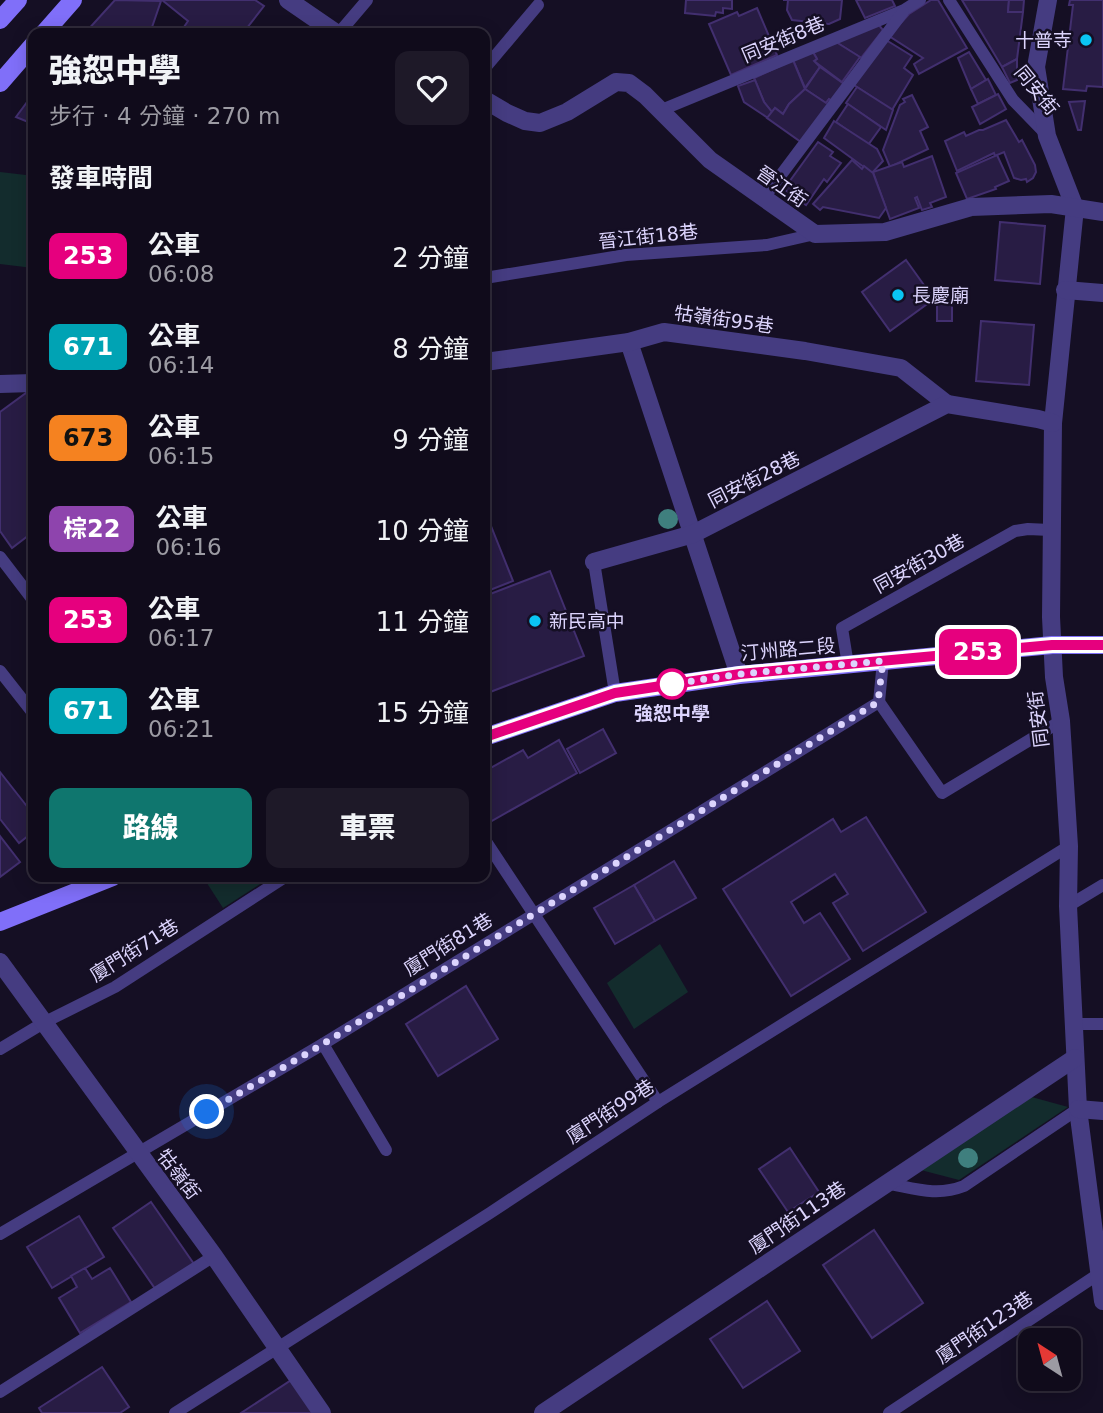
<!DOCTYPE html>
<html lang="zh-TW">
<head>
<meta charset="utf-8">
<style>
	:root { --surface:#100b1b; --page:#1e1928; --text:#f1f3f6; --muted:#9c9ba3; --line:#302b3a; --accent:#0f766e }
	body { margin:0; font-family:"DejaVu Sans","Noto Sans TC",sans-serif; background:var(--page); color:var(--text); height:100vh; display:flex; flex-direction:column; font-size:26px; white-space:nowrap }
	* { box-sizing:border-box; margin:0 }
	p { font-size:23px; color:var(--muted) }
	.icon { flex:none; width:38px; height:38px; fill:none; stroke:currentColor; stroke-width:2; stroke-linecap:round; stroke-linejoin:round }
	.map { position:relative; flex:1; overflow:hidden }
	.side { position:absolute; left:28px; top:28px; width:462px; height:854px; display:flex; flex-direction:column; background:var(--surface); border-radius:14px; box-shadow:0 4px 18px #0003,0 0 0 2px var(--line) }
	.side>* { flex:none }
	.badge { padding:0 14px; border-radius:10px; font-size:24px; line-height:46px }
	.needle { width:46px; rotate:324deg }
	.controls { position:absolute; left:1018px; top:1328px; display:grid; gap:14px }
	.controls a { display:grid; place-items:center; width:63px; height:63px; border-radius:14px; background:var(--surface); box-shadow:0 4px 18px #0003,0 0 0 2px var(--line); font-size:35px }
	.you { position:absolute; width:35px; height:35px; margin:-18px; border:5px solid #fff; border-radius:50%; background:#1a73e8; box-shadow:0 0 0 10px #1a73e833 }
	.map>.badge { position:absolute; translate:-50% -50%; box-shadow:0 0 0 4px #fff }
	h2 { padding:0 21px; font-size:26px; line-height:63px }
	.round { display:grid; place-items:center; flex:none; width:74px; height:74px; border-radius:14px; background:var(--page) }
	.overview { display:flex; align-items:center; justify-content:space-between; height:119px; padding:0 21px }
	h1 { font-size:33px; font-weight:800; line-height:52px }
	.primary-button { display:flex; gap:14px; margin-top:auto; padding:14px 21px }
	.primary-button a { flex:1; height:80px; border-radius:14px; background:var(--accent); color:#fff; font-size:28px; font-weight:800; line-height:80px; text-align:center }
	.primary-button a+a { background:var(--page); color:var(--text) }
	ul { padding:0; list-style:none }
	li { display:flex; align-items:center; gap:21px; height:91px; padding:0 21px }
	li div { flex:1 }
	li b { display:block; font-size:26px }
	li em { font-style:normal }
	li .badge { min-width:77px; font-weight:700; text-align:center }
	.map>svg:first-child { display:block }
</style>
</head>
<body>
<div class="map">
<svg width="1103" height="1413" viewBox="0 0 1103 1413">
	<rect width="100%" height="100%" fill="#150f24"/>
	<!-- green -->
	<g fill="#132c2d">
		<path d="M0 172 26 175 33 184V268L0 264Z"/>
		<path d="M203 877H271L223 908Z"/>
		<path d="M660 944 688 992 634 1029 607 983Z"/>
		<path d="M1028 1096 1068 1107 959 1180 917 1169Z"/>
	</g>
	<!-- building -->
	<g fill="#281c44" stroke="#422f6f" stroke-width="2">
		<path d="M115 0 161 1 150 33H85Z"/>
		<path d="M162 0H255L264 6 243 33H180L188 21Z"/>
		<path d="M686 0H732V9L723 8V13L716 12 715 16 685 13Z"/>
		<path d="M783 0H842L840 19 829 24 792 20 787 10 788 0Z"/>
		<path d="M856 0H892L895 6 865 18Z"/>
		<path d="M931 0H938L967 48 919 74 914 64 923 58 889 36 909 14Z"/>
		<path d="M962 0H1009L1008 12H1023L1017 59 1002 67Z"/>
		<path d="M1009 0H1024L1023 12H1008Z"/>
		<path d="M1070 0H1103V87L1087 86 1086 91 1063 89 1073 5H1069Z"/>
		<path d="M757 8 777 55 731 75 709 24 737 12 739 16Z"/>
		<path d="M878 24 883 30 861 58 836 42Z"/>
		<path d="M886 40 912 56 904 68 913 75 892 110 854 85Z"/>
		<path d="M836 42 860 57 842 82 814 61 817 59 813 52Z"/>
		<path d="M813 52 817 59 814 61 820 67 805 88 793 60Z"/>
		<path d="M969 52 986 80 971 89 958 58Z"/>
		<path d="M1017 59V80L1010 83 1002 67Z"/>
		<path d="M793 60 805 89 789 104 783 114 775 108 772 112 764 102 754 78Z"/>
		<path d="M820 67 844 84 832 101 829 99 826 103 805 89Z"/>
		<path d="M988 79 996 95 978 104 971 89Z"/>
		<path d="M755 80 764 102 772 112 768 118 744 102 738 86Z"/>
		<path d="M857 87 893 110 886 130 846 103Z"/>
		<path d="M805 89 826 103 829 99 832 101 801 142 767 118 775 108 783 114 789 104Z"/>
		<path d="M33 94V124L16 117Z"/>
		<path d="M998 94 1006 109 980 124 972 107Z"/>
		<path d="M912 95 928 127 920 131 928 149 890 167 883 150 900 105 905 102 903 99Z"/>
		<path d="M1085 101 1081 130H1078L1069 102Z"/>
		<path d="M848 104 881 127 868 145 836 122Z"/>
		<path d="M1006 120 1019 142 1022 140 1035 165 1036 172 1033 178 1027 182 1026 179 1021 180 1014 178 1004 152 995 156 994 153 957 171 945 141 964 132 966 136 979 130H983Z"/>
		<path d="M834 121 877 149 883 161 872 173 824 138Z"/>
		<path d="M818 142 833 152 830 156 841 163 827 182 824 179 806 205 784 189Z"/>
		<path d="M997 155 1009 181 995 187 996 189 967 199 956 173Z"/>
		<path d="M932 156 946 197 930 203 932 207 922 210 917 197 915 198 919 208 890 219 873 172 902 162 904 167Z"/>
		<path d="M852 160 862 169 864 166 873 173 886 208 879 218 823 207 820 210 813 204Z"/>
		<path d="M1000 222 1045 226 1040 284 995 280Z"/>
		<path d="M906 260 934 299 890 331 862 292Z"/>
		<path d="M937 299 952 300V321H937Z"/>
		<path d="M981 321 1034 325 1029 385 976 381Z"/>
		<path d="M26 393 33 403V532L12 548 0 531V412Z"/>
		<path d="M485 511 513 581 485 592Z"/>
		<path d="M550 571 584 656 485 694V596Z"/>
		<path d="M603 729 616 753 580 773 567 749Z"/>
		<path d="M559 740 577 773 488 823 485 817V771L523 750 528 758Z"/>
		<path d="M0 772 33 814V832L19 843 0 819Z"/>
		<path d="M866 817 926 912 863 951 833 903 848 894 835 874 791 902 804 923 820 913 850 959 791 996 723 889 833 819 841 832Z"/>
		<path d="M0 836 20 862 0 877Z"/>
		<path d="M674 861 696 898 655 921 634 885Z"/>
		<path d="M634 885 655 921 615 944 594 908Z"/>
		<path d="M466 986 498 1039 438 1076 406 1024Z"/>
		<path d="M790 1148 819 1192 788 1212 759 1169Z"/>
		<path d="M151 1202 194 1264 156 1290 113 1228Z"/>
		<path d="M79 1216 104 1257 52 1288 27 1247Z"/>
		<path d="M874 1230 923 1303 872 1338 823 1265Z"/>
		<path d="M85 1268 92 1279 110 1268 131 1302 80 1333 59 1298 77 1287 71 1276Z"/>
		<path d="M767 1301 800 1351 743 1388 710 1339Z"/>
		<path d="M102 1367 129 1407 120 1413H42L39 1408Z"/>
		<path d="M299 1375 324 1413H241Z"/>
	</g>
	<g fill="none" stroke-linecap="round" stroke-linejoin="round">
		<!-- lane -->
		<g stroke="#453c81" stroke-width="12">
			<path d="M949 0 1013 100 1047 135"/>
			<path d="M339 33 367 0"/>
			<path d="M485 68 538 5"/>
			<path d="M659 111 904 10 920 0"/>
			<path d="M763 199 903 12"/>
			<path d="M485 278 626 255 767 245 815 234"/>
			<path d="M0 557 33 600"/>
			<path d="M594 562 615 693"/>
			<path d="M848 665 842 628 1015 531 1028 529 1050 530"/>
			<path d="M0 671 33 713"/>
			<path d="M879 702 942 793 1061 721"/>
			<path d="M485 840 658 1102"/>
			<path d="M1068 906 1103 885"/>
			<path d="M1073 1024H1103"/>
			<path d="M323 1044 386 1150"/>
			<path d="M0 1049 45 1022 115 987 285 877"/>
			<path d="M885 1183C914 1188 936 1197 964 1186L1078 1109"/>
			<path d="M0 1234 323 1044 879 702 883 661"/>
			<path d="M0 1392 214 1256"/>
			<path d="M175 1413 490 1213 658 1102 1069 846"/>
			<path d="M889 1413 1100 1273"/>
		</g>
		<!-- street -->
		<g stroke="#453c81" stroke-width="18">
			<path d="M288 0 336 33"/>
			<path d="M1048 0 1036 67 1047 136 1075 208 1053 423 1051 617 1054 677 1061 721 1069 846 1068 906 1078 1109 1103 1301"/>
			<path d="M485 100 507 113 525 121 540 123 567 112 616 82 629 83 645 95 710 160 815 234 885 232 971 207 1051 204 1103 212"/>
			<path d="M1065 290 1103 293"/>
			<path d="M629 342 739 675"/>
			<path d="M485 362 629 342 664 332 805 351 901 368 947 404"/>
			<path d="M0 384 33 383"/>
			<path d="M594 562 693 534 947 404 1038 419 1053 423"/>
			<path d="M0 962 214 1256 322 1413"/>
			<path d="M1078 1109 1103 1111"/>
			<path d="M543 1413 1075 1058"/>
		</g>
		<!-- secondary -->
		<g stroke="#806ff9" stroke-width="18">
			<path d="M0 20 18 0"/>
			<path d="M44 33 73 0"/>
			<path d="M0 83 33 45"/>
			<path d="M485 737 615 693 739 675 1052 645H1103"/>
			<path d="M0 922 113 877"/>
		</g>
	</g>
	<!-- trees -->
	<g fill="#3f7f7e">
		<circle cx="668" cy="519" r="10"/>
		<circle cx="968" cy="1158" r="10"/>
	</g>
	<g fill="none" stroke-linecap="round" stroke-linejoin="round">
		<!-- line casing -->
		<g stroke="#fff" stroke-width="16">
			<path id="line" d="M485 737 615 693 740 674 1052 645H1103"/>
		</g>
		<!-- line -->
		<use href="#line" stroke="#e6007e" stroke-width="10"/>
		<!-- walk -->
		<path stroke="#dcd4fd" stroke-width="7" stroke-dasharray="0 12.6" d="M207 1112 323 1044 878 702 883 661 740 674 665 685 672 684"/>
	</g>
	<!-- markers -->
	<g fill="#0ac5f3" stroke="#150f24" stroke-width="2.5">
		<circle cx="1086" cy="40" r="7"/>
		<circle cx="898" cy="295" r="7"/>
		<circle cx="535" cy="621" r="7"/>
	</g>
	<circle fill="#fff" stroke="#e6007e" stroke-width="3.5" cx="672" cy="684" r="14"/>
	<g text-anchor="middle" stroke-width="5" stroke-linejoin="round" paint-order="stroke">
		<!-- street labels -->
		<g font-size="19" fill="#dcd4fd" stroke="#150f24">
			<text transform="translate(783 39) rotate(-23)" y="7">同安街8巷</text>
			<text transform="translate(1037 90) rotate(51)" y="7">同安街</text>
			<text transform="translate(782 186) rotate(35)" y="7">晉江街</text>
			<text transform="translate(648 236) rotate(-6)" y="7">晉江街18巷</text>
			<text transform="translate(724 319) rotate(8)" y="7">牯嶺街95巷</text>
			<text transform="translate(754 479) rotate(-27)" y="7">同安街28巷</text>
			<text transform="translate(919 563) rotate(-29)" y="7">同安街30巷</text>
			<text transform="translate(788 649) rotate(-5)" y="7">汀州路二段</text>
			<text transform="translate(1038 719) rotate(-97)" y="7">同安街</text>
			<text transform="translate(448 944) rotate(-32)" y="7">廈門街81巷</text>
			<text transform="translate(134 950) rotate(-32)" y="7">廈門街71巷</text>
			<text transform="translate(610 1111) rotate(-33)" y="7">廈門街99巷</text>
			<text transform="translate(179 1174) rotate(53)" y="7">牯嶺街</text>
			<text transform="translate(797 1217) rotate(-34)" y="7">廈門街113巷</text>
			<text transform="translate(984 1327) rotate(-34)" y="7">廈門街123巷</text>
		</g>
		<!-- poi labels -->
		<g font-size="19" fill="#dcd4fd" stroke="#150f24" text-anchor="start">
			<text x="1072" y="47" text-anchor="end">十普寺</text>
			<text x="912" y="302">長慶廟</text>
			<text x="549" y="628">新民高中</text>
		</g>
		<!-- stop labels -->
		<g font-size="19" font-weight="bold" fill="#dcd4fd" stroke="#150f24">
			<text x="672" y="720">強恕中學</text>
		</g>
	</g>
</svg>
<div class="controls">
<a><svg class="needle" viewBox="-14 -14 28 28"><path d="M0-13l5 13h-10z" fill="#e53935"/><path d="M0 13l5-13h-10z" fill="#9c9ba3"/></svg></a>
</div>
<div class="you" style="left:207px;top:1112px"></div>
<b class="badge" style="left:978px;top:652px;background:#e6007e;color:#fff">253</b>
<section class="side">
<div class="overview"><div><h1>強恕中學</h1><p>步行 · 4 分鐘 · 270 m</p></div><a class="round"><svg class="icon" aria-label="heart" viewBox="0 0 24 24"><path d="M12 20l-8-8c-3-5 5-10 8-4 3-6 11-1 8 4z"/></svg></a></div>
<h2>發車時間</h2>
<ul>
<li><span class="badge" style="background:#e6007e;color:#fff">253</span><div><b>公車</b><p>06:08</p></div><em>2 分鐘</em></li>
<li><span class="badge" style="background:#00a3b4;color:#fff">671</span><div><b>公車</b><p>06:14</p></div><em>8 分鐘</em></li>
<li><span class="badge" style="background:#f58220;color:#111">673</span><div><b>公車</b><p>06:15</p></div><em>9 分鐘</em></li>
<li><span class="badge" style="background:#8e44ad;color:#fff">棕22</span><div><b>公車</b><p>06:16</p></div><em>10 分鐘</em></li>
<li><span class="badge" style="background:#e6007e;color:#fff">253</span><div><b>公車</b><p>06:17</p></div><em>11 分鐘</em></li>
<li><span class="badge" style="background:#00a3b4;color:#fff">671</span><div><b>公車</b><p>06:21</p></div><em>15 分鐘</em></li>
</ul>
<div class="primary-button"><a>路線</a><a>車票</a></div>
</section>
</div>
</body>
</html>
